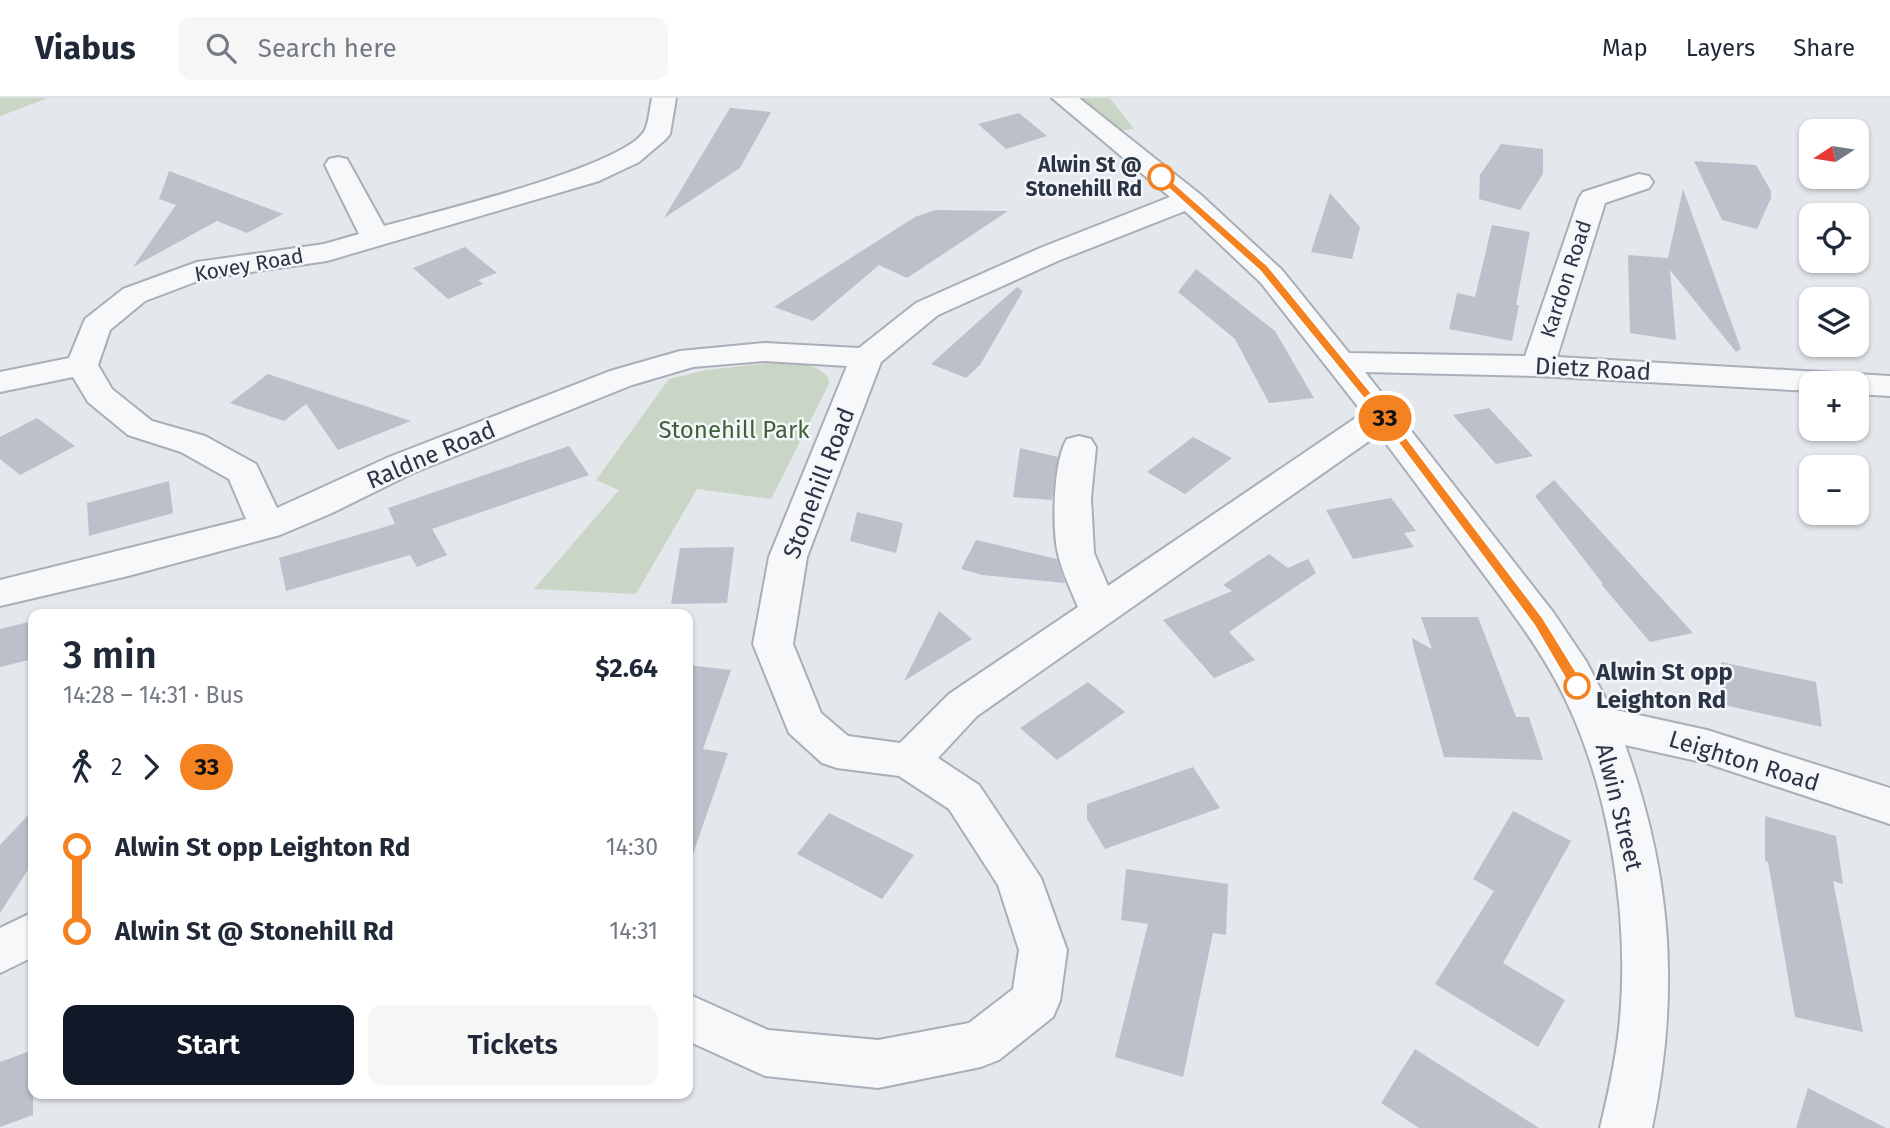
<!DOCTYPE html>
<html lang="en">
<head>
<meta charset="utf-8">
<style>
	:root { --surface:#fff; --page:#f6f6f7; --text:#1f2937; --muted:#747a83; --line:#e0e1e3; --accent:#111827 }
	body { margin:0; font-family:"Fira Sans",sans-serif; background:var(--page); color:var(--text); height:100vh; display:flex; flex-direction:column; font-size:26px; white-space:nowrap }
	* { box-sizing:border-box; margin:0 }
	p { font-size:23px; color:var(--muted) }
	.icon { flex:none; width:38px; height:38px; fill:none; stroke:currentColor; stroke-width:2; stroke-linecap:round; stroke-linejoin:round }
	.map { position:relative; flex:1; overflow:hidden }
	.details { position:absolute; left:28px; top:511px; width:665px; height:490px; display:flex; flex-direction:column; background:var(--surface); border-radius:14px; box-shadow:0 2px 5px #0004 }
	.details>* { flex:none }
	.badge { padding:0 14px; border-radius:23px; font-size:24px; line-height:46px }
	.needle { width:46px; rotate:258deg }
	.tools { position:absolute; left:1799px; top:21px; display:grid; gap:14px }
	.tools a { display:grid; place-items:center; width:70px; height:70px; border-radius:14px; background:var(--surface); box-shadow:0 2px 5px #0004; font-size:35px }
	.map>.badge { position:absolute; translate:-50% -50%; box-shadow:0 0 0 4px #fff }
	.legs { display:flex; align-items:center; gap:10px; height:77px; padding:0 35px; font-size:23px }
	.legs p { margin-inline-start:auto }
	.headline { display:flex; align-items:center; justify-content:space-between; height:119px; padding:0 35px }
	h1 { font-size:38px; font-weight:600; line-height:52px }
	.action { display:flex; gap:14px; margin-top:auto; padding:14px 35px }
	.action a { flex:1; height:80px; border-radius:14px; background:var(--accent); color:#fff; font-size:28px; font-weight:600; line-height:80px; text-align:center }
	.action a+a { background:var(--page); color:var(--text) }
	ul { padding:0 35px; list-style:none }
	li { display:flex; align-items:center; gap:24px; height:84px; font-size:26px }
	li i { display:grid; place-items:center; width:10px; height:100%; margin:0 9px; background:currentColor }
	li i::after { content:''; width:18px; height:18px; margin:-9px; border:5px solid; border-radius:50%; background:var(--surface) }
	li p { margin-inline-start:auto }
	li:first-child i { background:linear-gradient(#0000 50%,currentColor 0) }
	li:last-child i { background:linear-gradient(currentColor 50%,#0000 0) }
	header { display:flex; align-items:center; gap:42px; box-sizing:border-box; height:98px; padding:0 35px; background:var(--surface); border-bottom:2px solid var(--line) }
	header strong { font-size:33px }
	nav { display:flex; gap:38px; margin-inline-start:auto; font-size:24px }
	.search { width:490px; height:63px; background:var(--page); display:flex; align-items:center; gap:18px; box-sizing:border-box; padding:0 24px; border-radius:14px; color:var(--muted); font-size:26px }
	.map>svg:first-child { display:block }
</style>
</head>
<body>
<header>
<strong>Viabus</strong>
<div class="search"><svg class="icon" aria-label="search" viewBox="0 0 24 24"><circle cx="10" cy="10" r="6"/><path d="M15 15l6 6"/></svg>Search here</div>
<nav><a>Map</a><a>Layers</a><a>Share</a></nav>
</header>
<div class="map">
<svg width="1890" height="1030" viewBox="0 0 1890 1030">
	<rect width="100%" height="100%" fill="#e4e7ec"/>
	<!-- green -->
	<g fill="#c9d6c5">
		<path d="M0 0H48L0 18Z"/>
		<path d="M1052 0H1110L1134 31 1095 36Z"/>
		<path d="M770 265C791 265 813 262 828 279L829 286 771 401 697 391 636 496 534 491 619 392 596 382 669 281 706 272Z"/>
	</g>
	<!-- building -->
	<g fill="#bbc0ca">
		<path d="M730 10 771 14 740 70 664 120Z"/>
		<path d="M1019 15 1047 38 1006 51 978 26Z"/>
		<path d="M1501 46 1543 51V76L1520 112 1479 101 1480 77Z"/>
		<path d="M1694 63 1756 67 1771 93V100L1757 131 1722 122Z"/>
		<path d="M169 73 283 116 247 135 217 123 133 169 176 107 159 101Z"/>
		<path d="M1683 91 1741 251 1736 254 1670 172 1676 242 1630 235 1628 157 1668 160Z"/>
		<path d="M1330 95 1360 129 1352 161 1311 154Z"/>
		<path d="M935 112 1008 113 907 180 879 167 813 223 774 209 915 119Z"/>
		<path d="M1492 127 1530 134 1516 207H1519L1512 243 1449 231 1457 195 1475 199Z"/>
		<path d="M465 149 497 175 478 182 483 186 448 201 413 170Z"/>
		<path d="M1196 171 1275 233 1314 300 1269 305 1235 241 1178 194Z"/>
		<path d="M1017 189 1023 193 980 267 966 280 931 266Z"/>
		<path d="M268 276 289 283 411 323 338 352 306 306 284 323 230 305Z"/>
		<path d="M1489 310 1533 358 1496 366 1453 317Z"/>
		<path d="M37 320 75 348 20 377 0 361V339Z"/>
		<path d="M1193 339 1232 360 1185 396 1147 374Z"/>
		<path d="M569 348 589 377 432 431 447 457 417 469 410 457 286 493 279 460 395 426 388 410Z"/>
		<path d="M1020 350 1058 359 1052 402 1013 399Z"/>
		<path d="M1554 382 1693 535 1650 544 1601 486H1603L1535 398Z"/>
		<path d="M169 383 173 415 89 438 87 405Z"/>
		<path d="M1391 400 1416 433 1404 435 1414 449 1353 461 1326 412Z"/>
		<path d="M857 414 903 425 896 455 850 443Z"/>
		<path d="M976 442 1057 461 1065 485 982 477 961 471Z"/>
		<path d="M734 449 727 505 671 506 680 450Z"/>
		<path d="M1269 456 1288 470 1308 461 1316 475 1229 534 1255 562 1214 580 1163 522 1232 493 1223 487Z"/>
		<path d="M939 513 972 541 904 583Z"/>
		<path d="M1421 519H1478L1516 619H1529L1543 662 1444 659 1414 551 1412 540 1432 551Z"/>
		<path d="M33 523V561L0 569V531Z"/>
		<path d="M1721 564 1816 584 1822 629 1724 607Z"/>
		<path d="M688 567 731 572 703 651 728 655 693 756 688 755Z"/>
		<path d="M1088 584 1125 614 1057 662 1020 630Z"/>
		<path d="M1193 669 1220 710 1105 751 1087 721V706Z"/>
		<path d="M33 712V764L0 815V747Z"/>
		<path d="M1513 713 1571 743 1503 865 1565 902 1538 949 1435 886 1494 793 1473 781Z"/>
		<path d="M829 715 914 757 882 801 797 756Z"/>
		<path d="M1765 718 1836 738 1843 786 1833 783 1863 934 1795 919 1768 764 1765 763Z"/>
		<path d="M1126 771 1228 786 1226 837 1213 835 1183 979 1115 959 1148 826 1121 822Z"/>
		<path d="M1415 951 1539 1030H1419L1381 1005Z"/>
		<path d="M33 952V1017L0 1029V964Z"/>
		<path d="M1808 990 1886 1030H1796Z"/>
	</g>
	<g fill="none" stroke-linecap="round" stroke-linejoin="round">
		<!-- minor casing -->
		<g stroke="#a9aeb7" stroke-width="4">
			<g id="minor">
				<path d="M652 0H676L670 36 666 41 639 64 599 83 327 163 203 181 145 203 110 232 98 267 112 291 152 323 205 338 256 366 277 410 389 359 610 273 680 253 765 245 859 250 916 205 1040 150 1170 99 1052 0H1079L1201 97 1282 172 1349 255 1525 258 1579 100 1583 94 1639 76 1649 78 1653 84 1649 90 1605 105 1557 259 1890 278V298L1857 296V285H1811V293L1538 278 1365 274 1553 514 1586 563 1611 611 1707 632 1890 690V726L1706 665 1625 647C1672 777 1680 895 1652 1030H1600C1608 997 1615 965 1619 931 1631 820 1609 679 1555 581 1532 539 1502 501 1474 463 1442 421 1411 378 1379 336L977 618 938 660 979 687 1041 780 1067 852 1060 903 1053 919 999 962 981 969 878 990 765 978 688 943V896L768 932 878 942 969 925 1013 891 1019 852 998 787 949 711 899 678 837 670 822 665 789 635 753 546 769 459 847 268 765 263 693 269 632 287 413 375 332 415 280 437 128 478 0 508V482L246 421 229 381 181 354 128 337 88 304 73 279 0 294V274L69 260 85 221 123 191 197 164 324 146 359 136 325 67 329 61 338 59 347 61 384 128C430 115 626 69 645 32 649 23 650 9 652 0ZM1185 113 1261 185 1363 315 1108 488 1094 455 1091 400 1096 349 1091 341 1079 338 1067 341C1053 363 1052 431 1058 456 1062 474 1071 492 1078 509L949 596 900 645 848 638 821 615 793 546 807 459 881 264 938 217 1060 162Z"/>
				<path d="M33 814V859L0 875V830Z"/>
			</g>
		</g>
		<!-- minor -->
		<use href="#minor" fill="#f7f8fa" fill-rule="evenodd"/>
	</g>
	<!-- line-1 -->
	<path fill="#f58220" stroke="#fff" stroke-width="2" d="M1158 77H1165L1268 168 1387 314 1543 520 1585 588 1582 592H1572L1534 527 1379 319 1260 173 1158 81Z"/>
	<!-- markers -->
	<g fill="#fff" stroke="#f58220" stroke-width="3.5">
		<circle cx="1161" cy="79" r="12"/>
		<circle cx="1577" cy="588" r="12"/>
	</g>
	<g text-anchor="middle" stroke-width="5" stroke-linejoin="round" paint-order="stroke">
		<!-- far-stop labels -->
		<g font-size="21" font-weight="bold" fill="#2b3445" stroke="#f4f6f9" text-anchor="end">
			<text x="1142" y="74">Alwin St @<tspan x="1142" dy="24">Stonehill Rd</tspan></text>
		</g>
		<!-- far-street labels -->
		<g font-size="21" fill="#2b3445" stroke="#f4f6f9">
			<text transform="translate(249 167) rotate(-10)" y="7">Kovey Road</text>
			<text transform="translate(1566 181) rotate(-72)" y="7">Kardon Road</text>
		</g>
		<!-- street labels -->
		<g font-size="24" fill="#2b3445" stroke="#f4f6f9">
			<text transform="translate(1593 271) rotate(3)" y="8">Dietz Road</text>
			<text transform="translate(431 357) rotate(-23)" y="8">Raldne Road</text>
			<text transform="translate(819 385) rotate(-69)" y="8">Stonehill Road</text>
			<text transform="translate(1744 663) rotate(17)" y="8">Leighton Road</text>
			<text transform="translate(1619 709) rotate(76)" y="8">Alwin Street</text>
		</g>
		<!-- park labels -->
		<g font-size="24" fill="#3f6138" stroke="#f4f6f9">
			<text x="734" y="340">Stonehill Park</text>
		</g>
		<!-- stop labels -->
		<g font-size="24" font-weight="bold" fill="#2b3445" stroke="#f4f6f9" text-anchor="start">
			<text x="1596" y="582">Alwin St opp<tspan x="1596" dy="28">Leighton Rd</tspan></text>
		</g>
	</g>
</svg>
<div class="tools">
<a><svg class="needle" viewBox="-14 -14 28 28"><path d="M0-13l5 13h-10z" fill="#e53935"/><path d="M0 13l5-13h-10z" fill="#747a83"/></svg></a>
<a><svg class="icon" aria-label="locate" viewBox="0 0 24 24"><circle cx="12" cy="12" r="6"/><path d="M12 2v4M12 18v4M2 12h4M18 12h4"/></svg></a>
<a><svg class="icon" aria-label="layers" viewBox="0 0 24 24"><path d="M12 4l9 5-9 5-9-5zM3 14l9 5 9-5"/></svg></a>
<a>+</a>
<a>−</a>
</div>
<b class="badge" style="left:1385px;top:320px;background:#f58220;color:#111">33</b>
<section class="details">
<div class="headline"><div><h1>3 min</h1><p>14:28 – 14:31 · Bus</p></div><b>$2.64</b></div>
<div class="legs"><svg class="icon" aria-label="walk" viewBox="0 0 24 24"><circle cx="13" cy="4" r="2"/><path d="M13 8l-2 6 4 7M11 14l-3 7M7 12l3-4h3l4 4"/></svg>2<svg class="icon" aria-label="forward" viewBox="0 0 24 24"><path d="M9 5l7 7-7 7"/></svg><b class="badge" style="background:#f58220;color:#111">33</b></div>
<ul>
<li><i style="color:#f58220"></i><b>Alwin St opp Leighton Rd</b><p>14:30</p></li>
<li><i style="color:#f58220"></i><b>Alwin St @ Stonehill Rd</b><p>14:31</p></li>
</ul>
<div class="action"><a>Start</a><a>Tickets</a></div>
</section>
</div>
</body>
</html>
